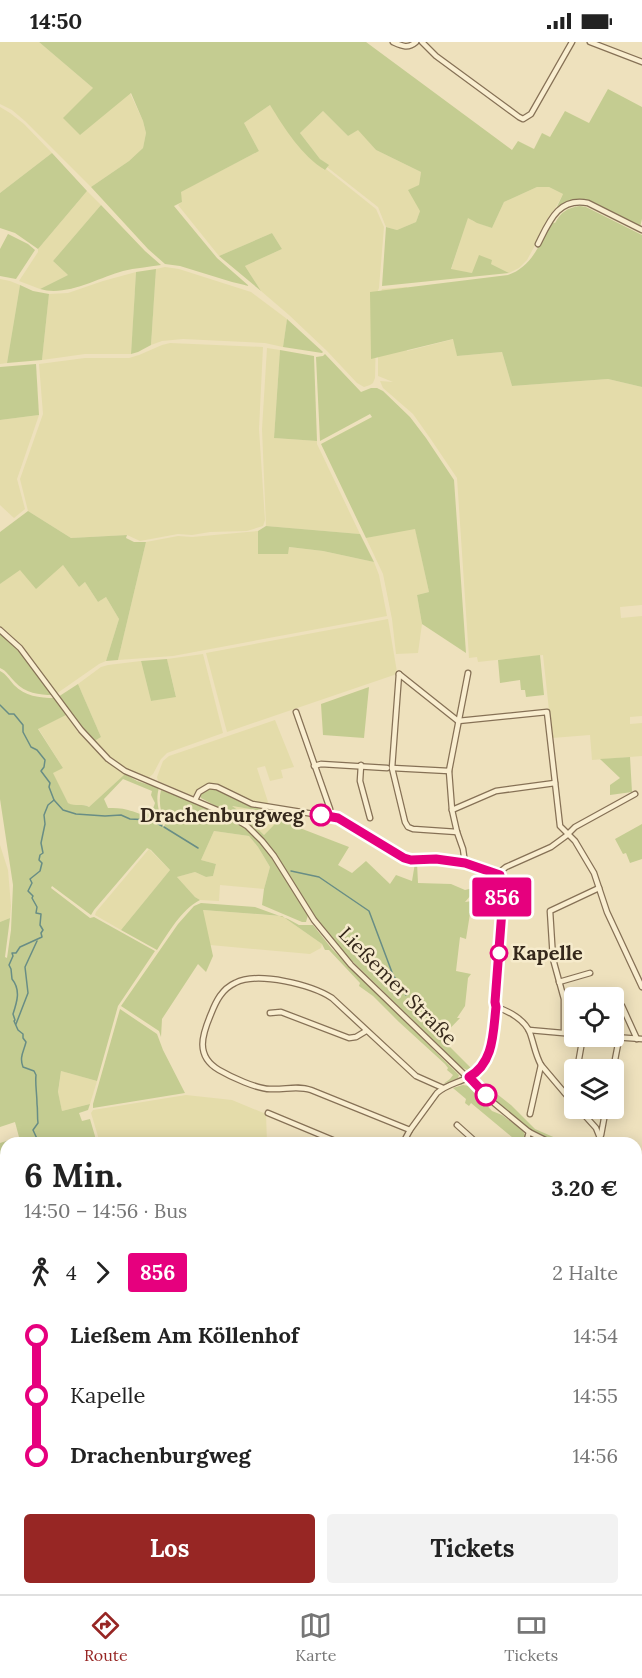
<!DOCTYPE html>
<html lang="de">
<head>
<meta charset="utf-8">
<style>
	:root { --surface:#fff; --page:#f2f2f2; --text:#222; --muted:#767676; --line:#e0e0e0; --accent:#972624 }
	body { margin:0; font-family:Lora,serif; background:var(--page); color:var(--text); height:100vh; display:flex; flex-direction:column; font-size:22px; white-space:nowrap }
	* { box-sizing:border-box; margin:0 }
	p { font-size:20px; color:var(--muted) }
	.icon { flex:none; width:33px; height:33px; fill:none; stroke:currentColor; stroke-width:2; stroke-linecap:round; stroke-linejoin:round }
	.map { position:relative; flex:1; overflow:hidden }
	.drawer { position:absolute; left:0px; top:1095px; width:642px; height:458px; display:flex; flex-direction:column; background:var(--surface); border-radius:18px 18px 0 0; box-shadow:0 3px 15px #0003 }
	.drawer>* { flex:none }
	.badge { padding:0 12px; border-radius:4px; font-size:21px; line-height:39px }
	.controls { position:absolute; left:564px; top:945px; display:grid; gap:12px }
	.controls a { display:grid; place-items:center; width:60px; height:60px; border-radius:6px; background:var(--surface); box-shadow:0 3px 15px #0003; font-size:30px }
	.map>.badge { position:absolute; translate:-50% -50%; box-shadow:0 0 0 3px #fff }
	.legs { display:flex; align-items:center; gap:9px; height:66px; padding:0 24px; font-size:20px }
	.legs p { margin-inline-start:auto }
	.overview { display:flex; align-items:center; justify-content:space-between; height:102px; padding:0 24px }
	h1 { font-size:33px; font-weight:700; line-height:45px }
	.action { display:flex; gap:12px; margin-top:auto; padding:12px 24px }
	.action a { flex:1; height:69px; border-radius:6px; background:var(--accent); color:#fff; font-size:24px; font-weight:700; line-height:69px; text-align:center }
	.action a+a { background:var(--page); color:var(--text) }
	ul { padding:0 24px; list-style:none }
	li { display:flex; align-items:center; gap:21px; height:60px; font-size:22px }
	li i { display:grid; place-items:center; width:9px; height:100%; margin:0 8px; background:currentColor }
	li i::after { content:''; width:15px; height:15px; margin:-8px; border:4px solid; border-radius:50%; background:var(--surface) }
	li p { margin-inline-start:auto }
	li:first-child i { background:linear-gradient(#0000 50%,currentColor 0) }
	li:last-child i { background:linear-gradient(currentColor 50%,#0000 0) }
	.status { display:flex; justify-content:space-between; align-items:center; height:42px; padding:0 30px; background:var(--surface); direction:ltr }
	.status svg { height:16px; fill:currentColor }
	.menu { display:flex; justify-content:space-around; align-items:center; height:84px; border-top:2px solid var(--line); background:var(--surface); font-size:16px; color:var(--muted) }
	.menu a { display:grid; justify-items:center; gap:3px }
	.menu .active { color:var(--accent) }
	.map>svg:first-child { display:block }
</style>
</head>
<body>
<div class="status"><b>14:50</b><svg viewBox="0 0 49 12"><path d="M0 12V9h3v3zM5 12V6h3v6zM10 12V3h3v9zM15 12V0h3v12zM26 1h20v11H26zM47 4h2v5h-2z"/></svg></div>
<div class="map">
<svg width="642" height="1552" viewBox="0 0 642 1552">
	<rect width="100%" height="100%" fill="#eee1bd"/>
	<!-- farmland -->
	<g fill="#e4dcaa">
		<path d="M0 0H39L93 46 130 51 143 79 146 91 143 106 129 119 91 145 25 79 12 68 0 62Z"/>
		<path d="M270 63 324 128 326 127 376 167 384 185 379 246 377 251 375 336 373 341 370 343 364 345 357 341 327 309 289 273 261 249 245 224 282 207 272 191 219 214 178 163 182 160 180 150 259 109 244 81Z"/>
		<path d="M0 65 10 71 24 82 52 111 0 151Z"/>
		<path d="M323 69 348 94 358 87 376 108 421 130 419 143 420 169 416 180 397 188 386 185 378 165 327 125 328 123 320 117 300 91Z"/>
		<path d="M537 145H549L563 152 527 218 519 226 509 231 491 222 472 231 451 228 468 175 473 179 492 186 504 160Z"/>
		<path d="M87 149 101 163 53 219 68 233 40 247 19 239 38 210V207Z"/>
		<path d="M165 225 179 227 251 250 287 277 283 305 265 301 183 297 162 299 151 303 156 227Z"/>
		<path d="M136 230 131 312H85L42 318 49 252 68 251 103 239Z"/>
		<path d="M0 237 10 239 20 243 7 321 0 322Z"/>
		<path d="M407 245V309L454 297 457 314 502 310 512 344 608 337 642 345V563L620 565 621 576 642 574V674L630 675V682L642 681V714L592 718 590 693 552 696 543 613 478 620 477 615 469 616 457 436 430 396 413 372 383 346 380 339 393 340 378 334V270L380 252 382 247Z"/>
		<path d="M170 301 263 305 259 387 265 478 263 484 247 489 210 490 192 493 178 492 140 499 127 493 71 496 28 469 20 437 43 372 39 322 85 316H129L139 313 162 303Z"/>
		<path d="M267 306 280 308 274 396 317 399V402L360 492 266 484 262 387Z"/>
		<path d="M39 373 17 437 25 467 14 476 0 463V378Z"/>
		<path d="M415 486 429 550 417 553 422 582 418 611 396 612 392 577 383 532 366 496Z"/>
		<path d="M258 489V512H288V505L323 509 374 520 379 533 387 574 173 614 118 618 146 500 178 494 192 495Z"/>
		<path d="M63 523 79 545 85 540 98 560 106 555 119 577 106 619 99 622 56 652 20 603 0 586V542L20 527Z"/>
		<path d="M388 577 397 630 394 633 227 690 206 611Z"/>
		<path d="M203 612 223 691 167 711 161 717 153 732 148 736 125 727 111 717 93 700 101 695 78 642 101 625 108 623 141 619 151 659 176 654 167 617Z"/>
		<path d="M66 673 78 690 107 719 125 732 89 765 86 763H70L68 761 52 730 63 726 38 686Z"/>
		<path d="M275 678 294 725 281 728 283 736 270 739 265 724 257 726 269 763 252 760 209 742 202 745 192 754 158 739 157 735 163 719 169 714Z"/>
		<path d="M230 764 271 770 277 781 264 793Z"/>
		<path d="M214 789 249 794 258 805 270 825 264 847 220 843 219 859 200 858 195 855 177 835 195 830 206 835 213 834 216 822 201 818Z"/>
		<path d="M0 803 8 828 11 864 10 876 0 880Z"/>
		<path d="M149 807 170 828 121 888 95 873 96 870Z"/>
		<path d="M202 868 282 874 322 902 321 906 310 912 210 903Z"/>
		<path d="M61 1029 97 1039 90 1062 62 1069 58 1051Z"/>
		<path d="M186 1053 232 1058 266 1072 267 1101H100L91 1071 93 1068Z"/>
		<path d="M636 1135 642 1137V1337L636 1333Z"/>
		<path d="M636 1337 642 1340V1552H607V1547L636 1546Z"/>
		<path d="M308 1547V1546L401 1547V1552H308Z"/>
		<path d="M404 1547V1546L497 1547 496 1552H404Z"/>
		<rect x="500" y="1547" width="103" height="5"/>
	</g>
	<!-- green -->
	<g fill="#c4cc91" fill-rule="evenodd">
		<path d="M39 0H366L512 108 518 99 534 107 542 91 550 95 565 69 589 81 608 47 642 65V177L640 185 588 159C575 157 565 161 555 169L563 152 549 145H537L504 160 492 186 477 181 468 176 451 227 472 231 479 213 492 218 491 222 509 231 382 244 386 185 397 188 416 180 420 169 408 148 419 143 421 130 376 108 358 88 348 94 323 69 300 91 320 117 329 123 325 128C301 113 285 87 270 63L244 81 259 109 181 150 182 160 174 164 217 216 249 244 232 240 180 224 165 222 148 207 91 145 129 119 143 106 146 91 143 79 131 51 80 93 63 76 93 46Z"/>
		<path d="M52 111 87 149 38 207 15 191 0 186V151Z"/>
		<path d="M101 163 145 209 161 223C149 225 135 226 123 229 98 236 66 255 40 247L68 233 53 219Z"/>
		<path d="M580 164 586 165 642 193V345L608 337 512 344 502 310 457 314 453 297 371 317 370 250 508 233C532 225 541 200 551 180L555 181C561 170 567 166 580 164Z"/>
		<path d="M272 191 282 207 245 224 261 249 219 214Z"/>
		<path d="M8 192 28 202 35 208 16 237 0 234V207Z"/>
		<path d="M156 227 151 303 138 310 131 312 136 230Z"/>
		<path d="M20 243 33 249 49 252 42 318 7 321Z"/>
		<path d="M287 277 323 310 322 311 283 305Z"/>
		<path d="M280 308 314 314 317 399 274 396Z"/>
		<path d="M325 312 361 350 371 346H377L383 349 410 375 426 396 454 438 466 611 422 582 417 553 429 550 415 487 366 496 321 402 372 375 370 372 320 399 316 315 323 314Z"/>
		<path d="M36 322 39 373 0 378V325Z"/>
		<path d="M28 469 71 496 127 493 126 496 134 500H146L118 618 106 619 119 577 106 555 98 560 85 540 79 545 63 523 36 547 20 528 0 542V490Z"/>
		<path d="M266 484 360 492 374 520 323 509 289 505 288 512H258V489Z"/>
		<path d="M0 592 15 603 53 653C39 653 25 651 15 640 9 634 7 629 0 626Z"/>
		<path d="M540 613 544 653 526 655 525 648H521L520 638 500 641 498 618Z"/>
		<path d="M167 617 176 655 151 659 141 619Z"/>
		<path d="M0 629C6 632 9 637 14 643 25 654 39 656 55 656L66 673 38 687 63 726 53 731 68 761C75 765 83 761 89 765L125 732 137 739 159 746C155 759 159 769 163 782L162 784 164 785 165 782C161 771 158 760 161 748 184 757 217 768 238 781 268 801 288 843 308 873L306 880H302L262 863 264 847 270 825 258 805 249 794 214 789 201 818 216 822 213 834 206 835 195 830 177 835 195 855 200 858C181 868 169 890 157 908L121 888 170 828 151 808 147 806 94 868 91 873 52 844 51 846 90 876 94 875 155 909 118 964 97 1039 61 1029 58 1050 62 1069 90 1062 88 1068 79 1071 82 1079 90 1077 97 1101H6V1179L0 1180V1101L19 1095 15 1080 0 1085V880L10 876 5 915 7 916 11 888 13 843 0 757ZM123 737 152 749 151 753 155 761C150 779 140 771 128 768 121 766 114 766 108 766L104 757Z"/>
		<path d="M78 642 101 695 93 700 58 655Z"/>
		<path d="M369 645 364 696 323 693 321 662Z"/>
		<path d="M630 715 632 750 610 753V743L620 736 600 717Z"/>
		<path d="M208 747H216L234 757 271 768V770H268L232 764C245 773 252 782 264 793L279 778 349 805 338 823 352 831 366 819 390 842 396 833 412 839 415 821H417L418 841 451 842 465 848 478 845 465 860 472 859 466 897 460 895 456 929 471 932 468 936 465 964 457 976H460L441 996 471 1026 485 1015 474 1029H469L461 1025 345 912 312 872 276 814 258 791 240 777 201 756 200 753 203 750Z"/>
		<path d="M642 782V817L630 821 626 811 623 812 615 797Z"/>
		<path d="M201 861 255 865 288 877 299 883H313L332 907 456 1030 459 1033 458 1036 443 1042 450 1037 453 1033 447 1028 448 1026 445 1022 399 980 373 954 359 944 360 941 329 908H325L322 902 282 874 203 868 213 914 206 930 198 922 162 977 161 995 159 989 121 964 178 882 194 864Z"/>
		<path d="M120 967 157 992 163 1008 185 1051 93 1066V1062Z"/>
		<path d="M483 1041 511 1063 535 1087 567 1101C543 1101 513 1078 498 1060 493 1053 489 1047 483 1041Z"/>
		<path d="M463 1043 469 1044 492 1069 502 1073 523 1089 525 1093 524 1101H519L471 1061 469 1064 465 1061 466 1057 453 1046Z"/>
		<path d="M0 1460 6 1467V1477L2 1481 6 1486V1546H194L198 1552H0Z"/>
	</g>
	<!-- cemetery -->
	<path fill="#bac091" d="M2 1179H6V1380L0 1372V1180Z"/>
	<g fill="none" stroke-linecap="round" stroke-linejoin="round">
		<!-- stream -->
		<g stroke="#688d85" stroke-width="1.5">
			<path d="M0 663 9 672H14L23 683V690L31 705 37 708 45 718 44 725 41 729 50 741 49 745 54 758 48 763 44 773 45 782 41 801 43 811 40 813 39 818 42 821 40 829 30 837 32 841 28 849 33 854 32 856 37 865 36 871 41 872 40 883 43 888 41 891 42 895 20 905 16 911H12L13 914 9 923 11 927 12 937C21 948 17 960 13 972L15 978 14 979 18 988 23 992V996L26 1000C24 1009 19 1015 23 1025L34 1029 36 1033C35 1043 37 1051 37 1062 38 1069 37 1074 38 1081L33 1088 39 1101"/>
			<path d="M54 758 63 768 76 772 105 774 121 773 130 777 151 778 162 784"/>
			<path d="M164 785 198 806"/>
			<path d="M291 829 319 835 369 869 393 933 406 953"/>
			<path d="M16 982 28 951 25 925 37 899"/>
			<path d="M0 1129 6 1126"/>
			<path d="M187 1546 189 1552"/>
		</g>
		<!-- minor casing -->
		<g stroke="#867156" stroke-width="7">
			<g id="minor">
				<path d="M393 0C402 4 408 7 416 0"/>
				<path d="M422 0 436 14 519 75 523 77 531 72 572 0"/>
				<path d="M590 0 642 20"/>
				<path d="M538 202C549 180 558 155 588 161L642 188"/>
				<path d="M0 588 20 606 81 688 108 717 125 729 229 773 247 784 262 799 274 814 314 878 351 923 494 1061 529 1090 551 1101"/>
				<path d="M399 632 458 679 547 670 560 784 575 799 594 831 607 870 642 945"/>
				<path d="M399 632 392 726 405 780 408 785 413 787 457 790"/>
				<path d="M296 670 330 767V775"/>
				<path d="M361 723 360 739 370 776"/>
				<path d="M314 724 321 722 387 726"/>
				<path d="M392 726 449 729"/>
				<path d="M195 758 199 750 209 744 217 745 252 762 338 776 403 816 411 818 436 817 465 821 490 831 500 833"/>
				<path d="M452 768 496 749 555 741"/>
				<path d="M465 821 463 807 457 790 452 768 449 729 468 631"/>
				<path d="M500 833 501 829 506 825 551 805 566 794 575 785 635 752"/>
				<path d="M559 940 590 931"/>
				<path d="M622 964 637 997"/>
				<path d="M496 965C509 969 525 978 530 991 534 1002 535 1012 541 1023L574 1062"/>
				<path d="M270 971 281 970 349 996 356 995 366 989"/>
				<path d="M529 988 574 992"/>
				<path d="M564 990V957L553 917 550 869 599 846"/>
				<path d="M599 994 642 997"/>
				<path d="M577 1028 583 994"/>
				<path d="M613 1028 619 997"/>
				<path d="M571 1058 574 1039"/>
				<path d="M578 1066 596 1086 602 1101"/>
				<path d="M268 1071 340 1101"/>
				<path d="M530 1072 541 1023"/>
				<path d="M457 1083 477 1101"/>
				<path d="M410 1088 311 1048C297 1043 285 1048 270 1047 257 1047 231 1035 219 1028 195 1014 202 993 211 972 216 959 222 947 235 941 258 929 312 943 332 956L416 1034 443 1046"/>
				<path d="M601 1093 606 1066"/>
				<path d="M403 1101 410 1088 437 1051C446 1043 457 1041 467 1036 494 1023 493 991 496 965L495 960 502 868V847L500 833"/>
				<path d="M526 1101 529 1090"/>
				<path d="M636 1130 642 1131"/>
			</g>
		</g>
		<!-- minor -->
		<use href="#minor" stroke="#f9eed0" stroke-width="4.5"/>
	</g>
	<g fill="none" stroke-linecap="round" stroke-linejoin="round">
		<!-- line-1 casing -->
		<g stroke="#fff" stroke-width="14">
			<path id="line-1" d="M321 773 338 776 404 816 411 818 436 817 465 821 500 833 502 847V868L495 960 496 965C493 991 494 1021 469 1035L486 1053"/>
		</g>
		<!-- line-1 -->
		<use href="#line-1" stroke="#e6007e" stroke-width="9"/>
	</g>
	<!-- markers -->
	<g fill="#fff" stroke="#e6007e" stroke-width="3">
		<circle cx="321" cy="773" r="10"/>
		<circle cx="499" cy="911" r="8"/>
		<circle cx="486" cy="1053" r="10"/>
	</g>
	<g text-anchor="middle" stroke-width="5" stroke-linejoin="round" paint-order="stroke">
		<!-- stop labels -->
		<g font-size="20" font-weight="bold" fill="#35281b" stroke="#f6ebcc" text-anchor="end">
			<text x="304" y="780">Drachenburgweg</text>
			<text x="512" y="918" text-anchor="start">Kapelle</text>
		</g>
		<!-- street labels -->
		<g font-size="20" fill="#35281b" stroke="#f6ebcc">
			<text transform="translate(398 944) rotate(45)" y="7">Ließemer Straße</text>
		</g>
	</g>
</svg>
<div class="controls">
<a><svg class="icon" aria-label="locate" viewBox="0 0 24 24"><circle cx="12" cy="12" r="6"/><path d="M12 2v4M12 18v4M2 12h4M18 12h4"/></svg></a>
<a><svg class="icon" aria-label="layers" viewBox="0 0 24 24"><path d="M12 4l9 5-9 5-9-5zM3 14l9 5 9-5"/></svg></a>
</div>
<b class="badge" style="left:502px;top:855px;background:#e6007e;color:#fff">856</b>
<section class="drawer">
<div class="overview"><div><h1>6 Min.</h1><p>14:50 – 14:56 · Bus</p></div><b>3.20 €</b></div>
<div class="legs"><svg class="icon" aria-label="walk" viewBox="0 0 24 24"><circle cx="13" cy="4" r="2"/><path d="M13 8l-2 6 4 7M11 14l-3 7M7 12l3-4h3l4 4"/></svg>4<svg class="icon" aria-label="forward" viewBox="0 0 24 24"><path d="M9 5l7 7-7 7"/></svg><b class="badge" style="background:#e6007e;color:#fff">856</b><p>2 Halte</p></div>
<ul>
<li><i style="color:#e6007e"></i><b>Ließem Am Köllenhof</b><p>14:54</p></li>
<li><i style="color:#e6007e"></i><span>Kapelle</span><p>14:55</p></li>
<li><i style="color:#e6007e"></i><b>Drachenburgweg</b><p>14:56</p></li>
</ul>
<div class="action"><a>Los</a><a>Tickets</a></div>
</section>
</div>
<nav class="menu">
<a class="active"><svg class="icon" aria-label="directions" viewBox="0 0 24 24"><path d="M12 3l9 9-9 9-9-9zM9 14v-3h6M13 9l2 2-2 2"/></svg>Route</a>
<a><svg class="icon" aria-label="map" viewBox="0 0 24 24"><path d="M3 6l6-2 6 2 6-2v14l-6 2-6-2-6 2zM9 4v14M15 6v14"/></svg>Karte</a>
<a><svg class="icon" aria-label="tickets" viewBox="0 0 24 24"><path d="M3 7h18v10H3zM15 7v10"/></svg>Tickets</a>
</nav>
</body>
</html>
